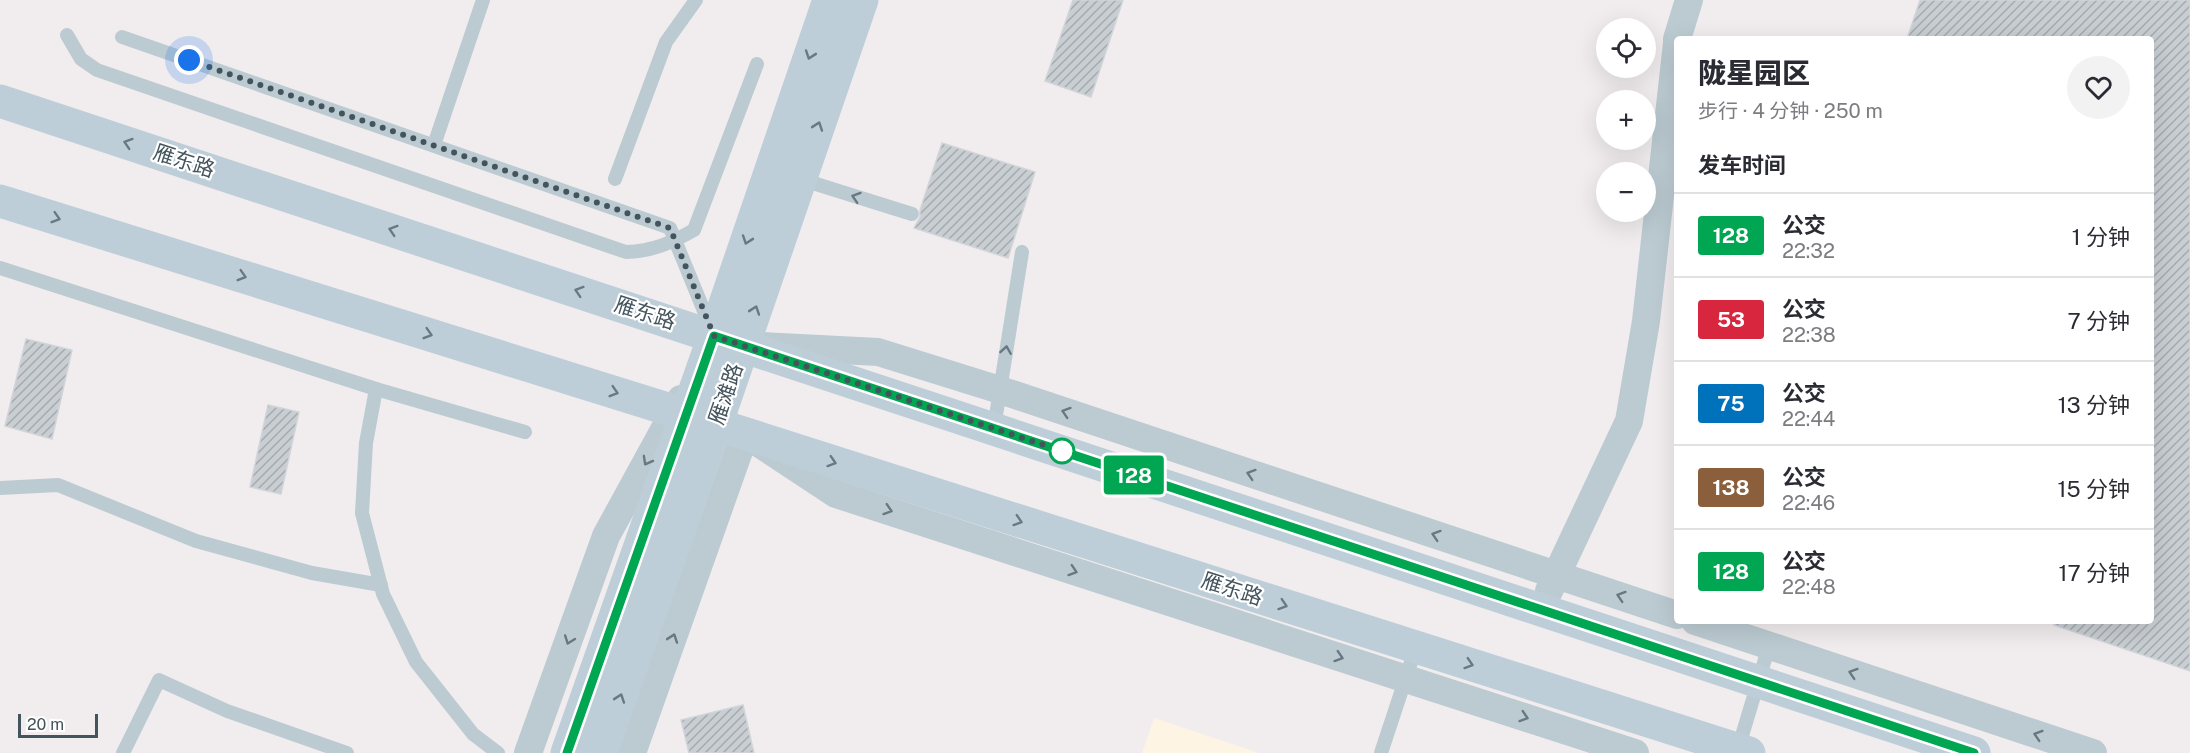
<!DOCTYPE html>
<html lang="zh">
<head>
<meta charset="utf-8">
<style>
	:root { --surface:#fff; --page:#f2f2f3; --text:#2b2b33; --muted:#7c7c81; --line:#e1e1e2 }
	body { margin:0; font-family:"Public Sans","Noto Sans SC",sans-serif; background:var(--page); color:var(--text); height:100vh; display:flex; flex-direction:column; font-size:22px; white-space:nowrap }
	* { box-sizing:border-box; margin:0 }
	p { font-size:20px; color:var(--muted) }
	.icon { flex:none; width:33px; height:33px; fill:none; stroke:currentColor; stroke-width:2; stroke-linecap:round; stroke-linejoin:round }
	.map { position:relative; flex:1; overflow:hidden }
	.sheet { position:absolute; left:1674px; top:36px; width:480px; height:588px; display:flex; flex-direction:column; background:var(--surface); border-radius:6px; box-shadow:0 6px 24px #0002 }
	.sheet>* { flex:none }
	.badge { padding:0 12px; border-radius:4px; font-size:21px; line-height:39px }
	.controls { position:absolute; left:1596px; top:18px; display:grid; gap:12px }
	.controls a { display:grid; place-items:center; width:60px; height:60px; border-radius:50%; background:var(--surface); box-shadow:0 6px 24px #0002; font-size:30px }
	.scale { position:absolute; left:18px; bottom:15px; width:80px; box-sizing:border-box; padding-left:6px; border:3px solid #44545d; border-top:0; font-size:16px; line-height:21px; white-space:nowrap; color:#44545d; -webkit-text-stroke:4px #fff; paint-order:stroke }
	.you { position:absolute; width:30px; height:30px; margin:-15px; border:4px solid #fff; border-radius:50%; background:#1a73e8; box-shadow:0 0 0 9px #1a73e833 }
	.map>.badge { position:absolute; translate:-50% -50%; box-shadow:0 0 0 3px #fff }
	h2 { padding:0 24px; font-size:22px; line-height:54px }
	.round { display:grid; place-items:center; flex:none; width:63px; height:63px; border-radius:32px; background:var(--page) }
	.overview { display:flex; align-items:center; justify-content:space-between; height:102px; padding:0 24px }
	h1 { font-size:28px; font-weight:800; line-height:45px }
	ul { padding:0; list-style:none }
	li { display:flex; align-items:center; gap:18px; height:84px; padding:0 24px; border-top:2px solid var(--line) }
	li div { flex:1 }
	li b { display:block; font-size:22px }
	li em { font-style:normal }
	li .badge { min-width:66px; font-weight:700; text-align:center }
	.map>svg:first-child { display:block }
</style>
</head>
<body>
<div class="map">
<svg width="2190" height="753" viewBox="0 0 2190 753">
	<defs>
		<pattern id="building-hatch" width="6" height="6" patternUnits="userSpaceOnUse" patternTransform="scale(1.5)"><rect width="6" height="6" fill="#c9ced3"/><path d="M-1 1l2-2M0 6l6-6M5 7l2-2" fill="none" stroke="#a5aaae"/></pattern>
	</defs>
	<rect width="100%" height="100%" fill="#f1edee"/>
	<!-- commercial -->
	<path fill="#fef4e4" d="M1154 718 1259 753H1142Z"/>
	<!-- building -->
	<g fill="url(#building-hatch)" stroke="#d1d5da" stroke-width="1.5">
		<path d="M1073 0H1123L1091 97 1045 81Z"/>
		<path d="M1920 0H2190V671L2054 625 2055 621H2151V39H1907Z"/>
		<path d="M942 143 1035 172 1008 258 914 228 920 217V210Z"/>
		<path d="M26 339 72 350 52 439 5 426Z"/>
		<path d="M268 405 299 412 281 494 250 487Z"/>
		<path d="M743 705 754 753H689L681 720Z"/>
	</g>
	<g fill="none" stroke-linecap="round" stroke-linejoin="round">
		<!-- lane -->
		<g stroke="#bccbd2" stroke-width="14">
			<path d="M67 35 81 59 97 70 626 252C653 251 671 243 694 230L757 64"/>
			<path d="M122 37 670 228 711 328"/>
			<path d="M434 145 483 0"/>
			<path d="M615 179 666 42 696 0"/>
			<path d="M800 179 912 214"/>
			<path d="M0 268 376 389 525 432"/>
			<path d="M376 389 366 443 362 513 383 594 416 662 473 734 498 753"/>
			<path d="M994 428 1022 252"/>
			<path d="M0 488 58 485 196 541 312 573 381 585"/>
			<path d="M1738 749 1769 646"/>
			<path d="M123 753 159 680 227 711 347 753"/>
			<path d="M1381 753 1416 647"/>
		</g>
		<!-- street -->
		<g stroke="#bccbd2" stroke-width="28">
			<path d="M1677 39 1689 0"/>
			<path d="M761 346 878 352 1000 390 1677 615"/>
			<path d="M1549 591 1629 421 1646 321 1677 43"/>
			<path d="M1695 621 2093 753"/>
			<path d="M528 753 606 536 681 399"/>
			<path d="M632 753 745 434 836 494 1635 753"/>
		</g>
		<!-- secondary -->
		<g stroke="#beced9" stroke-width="33">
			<path d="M0 101 1974 753"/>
			<path d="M0 201 674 411 1749 753"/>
			<path d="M567 753 714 336 829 0"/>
			<path d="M601 753 716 425 862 0"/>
		</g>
	</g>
	<!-- one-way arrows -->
	<defs><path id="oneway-chevron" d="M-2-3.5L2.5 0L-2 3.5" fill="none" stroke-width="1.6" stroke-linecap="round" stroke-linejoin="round" transform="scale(1.5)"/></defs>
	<g stroke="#697982">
		<use href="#oneway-chevron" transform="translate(810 55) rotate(109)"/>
		<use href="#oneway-chevron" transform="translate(818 126) rotate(-71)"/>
		<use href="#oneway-chevron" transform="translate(128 143) rotate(-162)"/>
		<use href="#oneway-chevron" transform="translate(56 218) rotate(17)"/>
		<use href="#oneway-chevron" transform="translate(393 230) rotate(-162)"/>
		<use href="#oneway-chevron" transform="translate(747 240) rotate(109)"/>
		<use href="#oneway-chevron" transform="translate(242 276) rotate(17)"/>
		<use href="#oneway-chevron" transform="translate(579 291) rotate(-162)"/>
		<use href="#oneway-chevron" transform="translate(755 310) rotate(-71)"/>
		<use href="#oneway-chevron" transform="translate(428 334) rotate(17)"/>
		<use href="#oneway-chevron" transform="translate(614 392) rotate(17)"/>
		<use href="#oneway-chevron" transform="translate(832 462) rotate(18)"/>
		<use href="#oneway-chevron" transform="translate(1018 521) rotate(18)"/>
		<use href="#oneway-chevron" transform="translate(1283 605) rotate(18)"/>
		<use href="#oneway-chevron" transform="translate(1469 664) rotate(18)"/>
		<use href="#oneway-chevron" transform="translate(620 698) rotate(-71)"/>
	</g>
	<g stroke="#687880">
		<use href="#oneway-chevron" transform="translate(856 197) rotate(-162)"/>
		<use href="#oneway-chevron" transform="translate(1006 350) rotate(-81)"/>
		<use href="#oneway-chevron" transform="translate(1066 412) rotate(-162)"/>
		<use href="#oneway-chevron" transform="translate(647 461) rotate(119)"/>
		<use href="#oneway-chevron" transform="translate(1251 474) rotate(-162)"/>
		<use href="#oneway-chevron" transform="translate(888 510) rotate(18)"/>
		<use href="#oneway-chevron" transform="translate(1436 535) rotate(-162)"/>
		<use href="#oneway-chevron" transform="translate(1073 571) rotate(18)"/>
		<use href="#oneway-chevron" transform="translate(1621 596) rotate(-162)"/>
		<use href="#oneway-chevron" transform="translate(673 638) rotate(-71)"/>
		<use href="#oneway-chevron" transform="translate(569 640) rotate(110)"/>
		<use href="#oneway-chevron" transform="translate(1339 657) rotate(18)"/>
		<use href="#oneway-chevron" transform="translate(1853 673) rotate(-162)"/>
		<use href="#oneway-chevron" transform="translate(1524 717) rotate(18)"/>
		<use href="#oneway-chevron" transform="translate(2038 735) rotate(-162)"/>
	</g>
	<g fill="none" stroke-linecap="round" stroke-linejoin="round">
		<!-- line casing -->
		<g stroke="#fff" stroke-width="14">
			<path id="line" d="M567 753 714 336 1974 753"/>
		</g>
		<!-- line -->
		<use href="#line" stroke="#00a651" stroke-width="9"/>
		<!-- walk -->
		<path stroke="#44545d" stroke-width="6" stroke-dasharray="0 10.8" d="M189 60 670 228 714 336 1062 451"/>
	</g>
	<!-- markers -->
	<circle fill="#fff" stroke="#00a651" stroke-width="3" cx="1062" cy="451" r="12"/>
	<g text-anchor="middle" stroke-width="4.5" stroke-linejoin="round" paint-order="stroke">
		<!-- street labels -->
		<g font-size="21" fill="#44545d" stroke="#fff">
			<text transform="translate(184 161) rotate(18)" y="7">雁东路</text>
			<text transform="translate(645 313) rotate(18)" y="7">雁东路</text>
			<text transform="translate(726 394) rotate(-71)" y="7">雁滩路</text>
			<text transform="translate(1232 589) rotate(18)" y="7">雁东路</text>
		</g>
	</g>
</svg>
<div class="controls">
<a><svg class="icon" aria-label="locate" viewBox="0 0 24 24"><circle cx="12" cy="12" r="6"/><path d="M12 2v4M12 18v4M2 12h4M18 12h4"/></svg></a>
<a>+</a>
<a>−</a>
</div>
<div class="scale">20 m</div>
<div class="you" style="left:189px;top:60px"></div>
<b class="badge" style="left:1134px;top:475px;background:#00a651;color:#fff">128</b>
<section class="sheet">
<div class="overview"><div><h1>陇星园区</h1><p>步行 · 4 分钟 · 250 m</p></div><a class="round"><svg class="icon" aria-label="heart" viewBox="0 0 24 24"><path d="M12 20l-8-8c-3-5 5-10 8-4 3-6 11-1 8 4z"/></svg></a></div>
<h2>发车时间</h2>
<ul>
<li><span class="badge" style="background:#00a651;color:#fff">128</span><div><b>公交</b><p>22:32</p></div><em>1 分钟</em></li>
<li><span class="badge" style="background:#d7263d;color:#fff">53</span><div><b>公交</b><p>22:38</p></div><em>7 分钟</em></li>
<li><span class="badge" style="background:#0072bc;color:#fff">75</span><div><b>公交</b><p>22:44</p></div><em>13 分钟</em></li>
<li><span class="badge" style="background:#8b5e3c;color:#fff">138</span><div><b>公交</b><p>22:46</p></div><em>15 分钟</em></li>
<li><span class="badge" style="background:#00a651;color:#fff">128</span><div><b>公交</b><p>22:48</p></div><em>17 分钟</em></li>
</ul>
</section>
</div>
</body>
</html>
